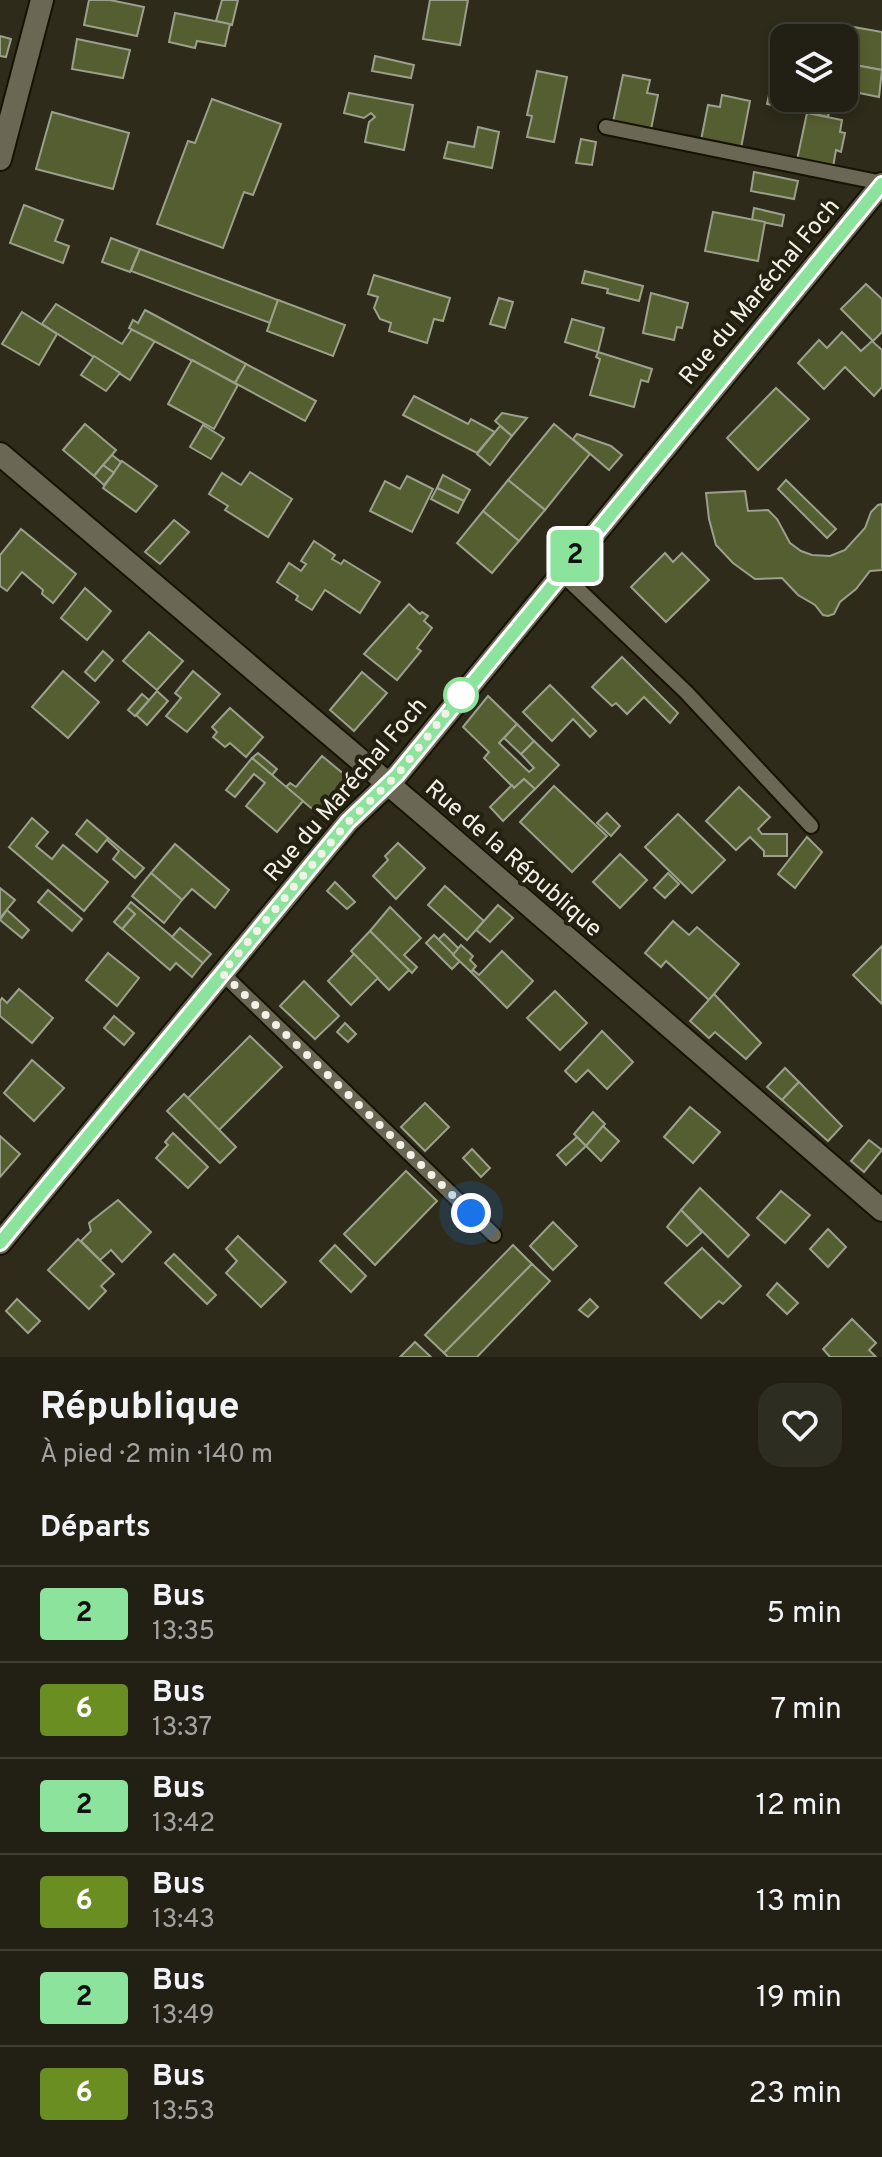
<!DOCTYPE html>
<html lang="fr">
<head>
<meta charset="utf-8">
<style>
	:root { --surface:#222014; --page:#2e2d22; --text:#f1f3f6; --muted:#a2a3a0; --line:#3f3e34 }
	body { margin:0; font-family:Overpass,sans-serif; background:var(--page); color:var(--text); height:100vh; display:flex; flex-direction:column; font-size:30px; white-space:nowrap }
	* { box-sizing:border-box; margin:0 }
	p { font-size:26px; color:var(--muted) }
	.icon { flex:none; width:44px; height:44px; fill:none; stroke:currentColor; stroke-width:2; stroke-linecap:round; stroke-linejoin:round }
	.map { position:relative; height:1357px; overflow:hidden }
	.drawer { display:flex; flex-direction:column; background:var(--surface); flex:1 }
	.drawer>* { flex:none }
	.badge { padding:0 16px; border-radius:6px; font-size:28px; line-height:52px }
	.tools { position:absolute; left:770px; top:24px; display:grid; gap:16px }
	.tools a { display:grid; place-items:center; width:88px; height:88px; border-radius:16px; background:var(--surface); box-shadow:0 4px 12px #0003,0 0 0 2px var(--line); font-size:40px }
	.you { position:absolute; width:40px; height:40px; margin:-20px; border:6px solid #fff; border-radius:50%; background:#1a73e8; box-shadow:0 0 0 12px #1a73e833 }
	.map>.badge { position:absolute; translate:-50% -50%; box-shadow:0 0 0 4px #fff }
	h2 { padding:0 40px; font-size:30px; line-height:72px }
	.round { display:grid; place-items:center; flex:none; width:84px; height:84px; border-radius:24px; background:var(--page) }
	.overview { display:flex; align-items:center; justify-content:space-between; height:136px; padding:0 40px }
	h1 { font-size:38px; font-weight:700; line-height:60px }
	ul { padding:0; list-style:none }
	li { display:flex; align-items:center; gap:24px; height:96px; padding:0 40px; border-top:2px solid var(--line) }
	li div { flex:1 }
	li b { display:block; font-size:30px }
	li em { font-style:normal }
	li .badge { min-width:88px; font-weight:700; text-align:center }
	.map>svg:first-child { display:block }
</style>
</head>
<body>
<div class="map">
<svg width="882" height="1357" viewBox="0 0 882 1357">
	<rect width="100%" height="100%" fill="#2e2b1a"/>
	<!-- building -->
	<g fill="#555e30" stroke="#9ba08c" stroke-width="2">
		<path d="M89 0H110L144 7 137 36 84 25Z"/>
		<path d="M222 0H238L232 25 216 21Z"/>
		<path d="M430 0H468L460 45 423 39Z"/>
		<path d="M175 13 230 24 225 46 197 41 195 48 169 42Z"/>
		<path d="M848 26 882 32V70L844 63V38H828L830 29 846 33Z"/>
		<path d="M0 36 11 39 6 57 0 56Z"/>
		<path d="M77 39 130 50 123 78 72 69Z"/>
		<path d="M375 56 414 65 411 78 372 71Z"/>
		<path d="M844 63 882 70 879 97 844 90Z"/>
		<path d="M537 71 567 77 554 142 527 137 532 116 527 115Z"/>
		<path d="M623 75 650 80 647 93 658 95 651 129 613 122Z"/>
		<path d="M773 76 784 78V98H832L828 117 767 104Z"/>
		<path d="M349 93 413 105 404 150 365 142 369 122 375 117 371 113 364 118 344 113Z"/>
		<path d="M722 95 750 101 741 148 701 140 708 105 720 107Z"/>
		<path d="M212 99 281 124 253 195 244 192 223 248 157 224 188 141 195 143Z"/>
		<path d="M52 112 129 133 113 189 36 169Z"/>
		<path d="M807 113 842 120 840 132 845 133 841 152 836 150 833 167 797 160Z"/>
		<path d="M478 127 499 132 492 168 444 158 448 142 474 147Z"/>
		<path d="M581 139 596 142 592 165 576 163Z"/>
		<path d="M754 172 798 181 794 199 751 191Z"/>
		<path d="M24 205 63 220 55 241 69 246 63 263 10 243Z"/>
		<path d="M754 208 784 215 782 226 752 220Z"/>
		<path d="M713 212 765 222 758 261 705 251Z"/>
		<path d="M111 238 140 249 130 272 102 262Z"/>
		<path d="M140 249 278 300 270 323 131 271Z"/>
		<path d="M585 271 643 286 639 301 607 293 608 289 582 283Z"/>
		<path d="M374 275 450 298 443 321 434 319 427 343 389 331 391 323 380 319 374 308 378 297 368 294Z"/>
		<path d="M866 284 882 299V332L873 341 841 309Z"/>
		<path d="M651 293 688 303 682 328 677 327 674 340 643 333Z"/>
		<path d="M499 298 513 302 505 328 490 324Z"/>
		<path d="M278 300 345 325 333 356 267 331Z"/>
		<path d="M56 304 122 344 132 329 155 341 130 380 42 324Z"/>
		<path d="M145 310 246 364 235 383 129 328 133 320 138 323Z"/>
		<path d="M22 312 57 334 39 365 2 344Z"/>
		<path d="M572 319 604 328 598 352 565 342Z"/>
		<path d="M842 332 861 351 872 341 882 350V387L874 396 845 367 824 389 798 363 819 340 827 348Z"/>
		<path d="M598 352 652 369 648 382 641 380 634 407 590 395 600 359 596 357Z"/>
		<path d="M94 356 120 373 106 391 81 375Z"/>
		<path d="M192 360 238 385 214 429 168 404Z"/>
		<path d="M246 364 316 401 305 421 235 383Z"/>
		<path d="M776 388 809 419 758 470 727 438Z"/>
		<path d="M414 396 468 424 471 419 495 432 477 453 403 415Z"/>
		<path d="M502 413 527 418 512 436 495 421Z"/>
		<path d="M85 424 116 450 94 476 63 450Z"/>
		<path d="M554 424 590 454 545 510 508 480Z"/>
		<path d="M203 425 224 438 211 459 190 447Z"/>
		<path d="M500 426 512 436 490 465 477 454Z"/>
		<path d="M577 434 611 446 622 455 609 470 573 439Z"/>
		<path d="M112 455 121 462 114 473 103 465Z"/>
		<path d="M122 461 157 486 136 512 103 488Z"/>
		<path d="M103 465 114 473 104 485 94 476Z"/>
		<path d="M250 472 292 499 268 537 225 510 228 506 209 494 222 473 241 485Z"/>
		<path d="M443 475 470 490 464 501 437 488Z"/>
		<path d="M407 476 433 489 412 532 370 511 385 481 400 489Z"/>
		<path d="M508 480 545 510 519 541 483 511Z"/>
		<path d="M786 480 836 529 827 538 778 489Z"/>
		<path d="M437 488 464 501 458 513 431 499Z"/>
		<path d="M745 491 748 511 768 510 777 519 790 543 801 551 812 555 830 556 845 550 865 528 871 512 878 505 882 504V570L870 571 856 589 840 602 834 614 828 616 823 615 815 605 798 595 782 578 755 579 733 563 716 545 709 519 706 493Z"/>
		<path d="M483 511 519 541 492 573 457 543Z"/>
		<path d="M174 520 189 532 160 564 145 552Z"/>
		<path d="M21 529 76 574 53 603 42 594 43 590 22 572 7 591 0 586V555Z"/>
		<path d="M314 541 335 555 332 559 341 564 344 560 380 582 360 613 325 590 312 610 296 600 298 596 277 582 289 563 301 571 306 564 301 561Z"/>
		<path d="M665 553 673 562 682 553 709 580 666 622 631 587Z"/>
		<path d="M85 588 111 611 87 640 61 618Z"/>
		<path d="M409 604 420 614 422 612 428 616 424 621 432 628 417 648 421 651 397 680 364 654Z"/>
		<path d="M149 632 183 661 157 690 123 661Z"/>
		<path d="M103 651 113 660 95 681 85 672Z"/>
		<path d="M622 657 678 713 670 723 644 697 627 714 616 703 612 706 592 687Z"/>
		<path d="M63 671 99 702 68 738 32 707Z"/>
		<path d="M193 671 220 694 187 732 166 716 181 698 175 693Z"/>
		<path d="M362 672 387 693 354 731 330 710Z"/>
		<path d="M550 685 596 731 590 737 573 719 552 741 523 712Z"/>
		<path d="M157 691 168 701 147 725 136 715Z"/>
		<path d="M142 694 149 700 135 716 128 710Z"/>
		<path d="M488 696 517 724 499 743 529 772 534 768 521 754 534 741 559 765 535 789 524 779 514 788 484 758 489 752 463 727Z"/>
		<path d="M230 708 263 737 246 757 230 743 225 747 213 737 217 732 212 727Z"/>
		<path d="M517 724 534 741 521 754 504 738Z"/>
		<path d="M258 753 277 769 272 775 252 758Z"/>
		<path d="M322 756 345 775V789L322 817 286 787 290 783 296 787Z"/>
		<path d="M252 758 303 801 277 832 246 806 265 783 254 774 235 797 226 790Z"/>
		<path d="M524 779 535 789 503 821 490 807 512 785 514 788Z"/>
		<path d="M554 786 607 836 572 872 520 822Z"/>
		<path d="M739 787 770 817 758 829 762 834H787V856H764V851L750 837 736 850 706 821Z"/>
		<path d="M607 813 620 826 611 836 597 823Z"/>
		<path d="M678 814 725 860 692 893 645 847Z"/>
		<path d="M32 818 48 832 36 846 52 859 63 845 108 882 84 911 9 847Z"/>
		<path d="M87 820 108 838 97 852 76 834Z"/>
		<path d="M807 837 822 852 795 888 778 874Z"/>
		<path d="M108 838 144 868 135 878 113 859 119 851 107 840Z"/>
		<path d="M398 843 425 868 396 899 373 876 388 860 385 856Z"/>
		<path d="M175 844 229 890 215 908 192 889 182 900 151 873Z"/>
		<path d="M620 854 647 880 620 908 593 882Z"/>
		<path d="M151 873 182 900 164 923 132 896Z"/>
		<path d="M668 873 679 884 665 898 654 888Z"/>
		<path d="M335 882 355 902 347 909 327 891Z"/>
		<path d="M445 886 484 921 467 940 428 905Z"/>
		<path d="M0 888 15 900 0 918Z"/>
		<path d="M48 890 82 919 72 931 38 902Z"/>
		<path d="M131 902 203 963 192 977 176 963 170 970 122 929 135 914 127 907Z"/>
		<path d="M498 905 513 918 490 942 476 930Z"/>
		<path d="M127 907 135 914 122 929 114 922Z"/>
		<path d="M390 907 421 938 404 955 417 967 412 973 370 931Z"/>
		<path d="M7 910 29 930 22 938 0 920Z"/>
		<path d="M673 921 689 935 697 927 739 964 709 1000 666 961 661 967 645 953Z"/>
		<path d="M180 928 211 954 203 963 172 937Z"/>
		<path d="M370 931 409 970 389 990 351 951Z"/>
		<path d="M444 934 459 949 453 955 438 940Z"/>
		<path d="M434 935 460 961 452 969 426 943Z"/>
		<path d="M461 945 473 956 470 960 476 966 471 972 453 955Z"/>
		<path d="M882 946V1004L853 975Z"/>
		<path d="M502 951 533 981 507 1008 471 972 473 970 479 975Z"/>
		<path d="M108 953 139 978 117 1006 86 980Z"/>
		<path d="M354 954 378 978 351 1005 328 981Z"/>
		<path d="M304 981 339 1016 315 1039 280 1006Z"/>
		<path d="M19 989 53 1018 32 1043 0 1016V1001L2 998 7 1003Z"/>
		<path d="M555 991 587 1023 560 1050 527 1018Z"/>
		<path d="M714 994 761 1043 746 1059 715 1032 709 1038 690 1021Z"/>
		<path d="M114 1016 134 1033 124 1045 104 1028Z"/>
		<path d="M345 1023 356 1034 348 1042 337 1032Z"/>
		<path d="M602 1031 633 1062 607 1089 588 1070 576 1082 565 1071Z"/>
		<path d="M250 1036 282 1067 219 1130 188 1098Z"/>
		<path d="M32 1060 64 1088 34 1121 4 1093Z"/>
		<path d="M785 1068 799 1082 782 1100 767 1087Z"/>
		<path d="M799 1082 842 1126 828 1141 782 1100Z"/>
		<path d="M184 1094 236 1147 220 1163 167 1111Z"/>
		<path d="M425 1103 449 1127 425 1151 401 1127Z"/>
		<path d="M690 1107 720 1132 693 1163 664 1137Z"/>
		<path d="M593 1112 605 1124 586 1146 574 1134Z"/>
		<path d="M603 1126 619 1141 601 1161 586 1146Z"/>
		<path d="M173 1133 208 1167 188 1188 156 1158 168 1145 165 1142Z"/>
		<path d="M0 1136 20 1154 0 1177Z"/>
		<path d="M577 1137 586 1146 566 1165 557 1155Z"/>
		<path d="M869 1140 882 1150 864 1172 851 1161Z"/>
		<path d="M472 1149 490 1168 481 1177 463 1158Z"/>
		<path d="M406 1171 437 1201 375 1265 344 1234Z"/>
		<path d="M700 1188 749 1235 728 1257 681 1210Z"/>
		<path d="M781 1191 810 1215 785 1243 757 1218Z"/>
		<path d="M118 1200 151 1232 122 1262 111 1250 100 1260 81 1241 91 1231 89 1223Z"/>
		<path d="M681 1210 702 1232 687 1246 667 1227Z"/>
		<path d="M553 1222 577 1246 553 1270 530 1246Z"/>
		<path d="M828 1229 846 1247 828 1267 810 1249Z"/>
		<path d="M238 1236 286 1282 261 1307 226 1273 237 1261 226 1249Z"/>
		<path d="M78 1239 114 1274 101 1286 106 1291 89 1309 48 1270Z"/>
		<path d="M335 1245 366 1276 351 1292 320 1261Z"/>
		<path d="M513 1245 532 1264 444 1353 425 1335Z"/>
		<path d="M702 1248 741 1286 723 1304 719 1301 701 1318 665 1283Z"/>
		<path d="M174 1254 216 1295 207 1304 165 1263Z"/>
		<path d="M532 1264 550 1281 477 1357H448L444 1353Z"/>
		<path d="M777 1283 798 1303 787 1314 767 1295Z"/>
		<path d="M17 1299 40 1321 28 1333 6 1311Z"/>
		<path d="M590 1299 598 1307 588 1317 579 1310Z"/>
		<path d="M852 1319 876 1343 869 1350 876 1357H830L823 1349Z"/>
		<path d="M415 1342 431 1357H400Z"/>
	</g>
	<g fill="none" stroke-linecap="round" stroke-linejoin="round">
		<!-- service casing -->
		<g stroke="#171304" stroke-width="18">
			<g id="service">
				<path d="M606 127 882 183"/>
				<path d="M561 573 686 692 811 826"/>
				<path d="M222 973 494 1235"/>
			</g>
		</g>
		<!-- minor casing -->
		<g stroke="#171304" stroke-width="26">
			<g id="minor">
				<path d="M0 159 42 0"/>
				<path d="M0 454 426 816 882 1210"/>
				<path d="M0 1243 348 822 397 775 882 184"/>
			</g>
		</g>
		<!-- service -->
		<use href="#service" stroke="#6a6754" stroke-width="14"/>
		<!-- minor -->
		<use href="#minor" stroke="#6a6754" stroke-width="22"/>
	</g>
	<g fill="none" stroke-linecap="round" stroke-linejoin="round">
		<!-- line casing -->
		<g stroke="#fff" stroke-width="18">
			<path id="line" d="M0 1243 348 822 397 775 882 184"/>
		</g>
		<!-- line -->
		<use href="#line" stroke="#8ce39c" stroke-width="12"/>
		<!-- walk -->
		<path stroke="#f3f1e7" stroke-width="8" stroke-dasharray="0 14.4" d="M461 695 462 693 397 775 348 822 222 973 471 1213"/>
	</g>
	<!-- markers -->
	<circle fill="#fff" stroke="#8ce39c" stroke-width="4" cx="461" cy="695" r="16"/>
	<g text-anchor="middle" stroke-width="8" stroke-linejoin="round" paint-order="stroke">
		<!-- street labels -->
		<g font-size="24" fill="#f3f1e7" stroke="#252111">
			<text transform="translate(759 291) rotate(-50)" y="8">Rue du Maréchal Foch</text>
			<text transform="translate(345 789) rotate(-49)" y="8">Rue du Maréchal Foch</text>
			<text transform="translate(514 858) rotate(41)" y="8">Rue de la République</text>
		</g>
	</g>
</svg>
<div class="tools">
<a><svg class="icon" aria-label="layers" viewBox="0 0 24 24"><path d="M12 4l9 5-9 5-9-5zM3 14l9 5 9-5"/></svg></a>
</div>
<div class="you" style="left:471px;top:1213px"></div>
<b class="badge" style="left:575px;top:556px;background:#8ce39c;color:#111">2</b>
</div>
<section class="drawer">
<div class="overview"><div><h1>République</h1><p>À pied · 2 min · 140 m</p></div><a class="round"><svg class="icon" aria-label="heart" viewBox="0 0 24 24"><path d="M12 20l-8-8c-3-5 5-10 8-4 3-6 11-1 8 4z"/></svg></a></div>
<h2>Départs</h2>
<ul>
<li><span class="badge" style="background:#8ce39c;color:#111">2</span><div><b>Bus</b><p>13:35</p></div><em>5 min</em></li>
<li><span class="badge" style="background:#6b8e23;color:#fff">6</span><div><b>Bus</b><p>13:37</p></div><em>7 min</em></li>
<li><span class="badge" style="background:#8ce39c;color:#111">2</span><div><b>Bus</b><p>13:42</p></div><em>12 min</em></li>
<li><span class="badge" style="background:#6b8e23;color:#fff">6</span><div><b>Bus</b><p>13:43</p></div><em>13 min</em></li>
<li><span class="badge" style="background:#8ce39c;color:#111">2</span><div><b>Bus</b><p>13:49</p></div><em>19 min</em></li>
<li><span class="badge" style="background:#6b8e23;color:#fff">6</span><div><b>Bus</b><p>13:53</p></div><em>23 min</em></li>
</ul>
</section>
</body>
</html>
